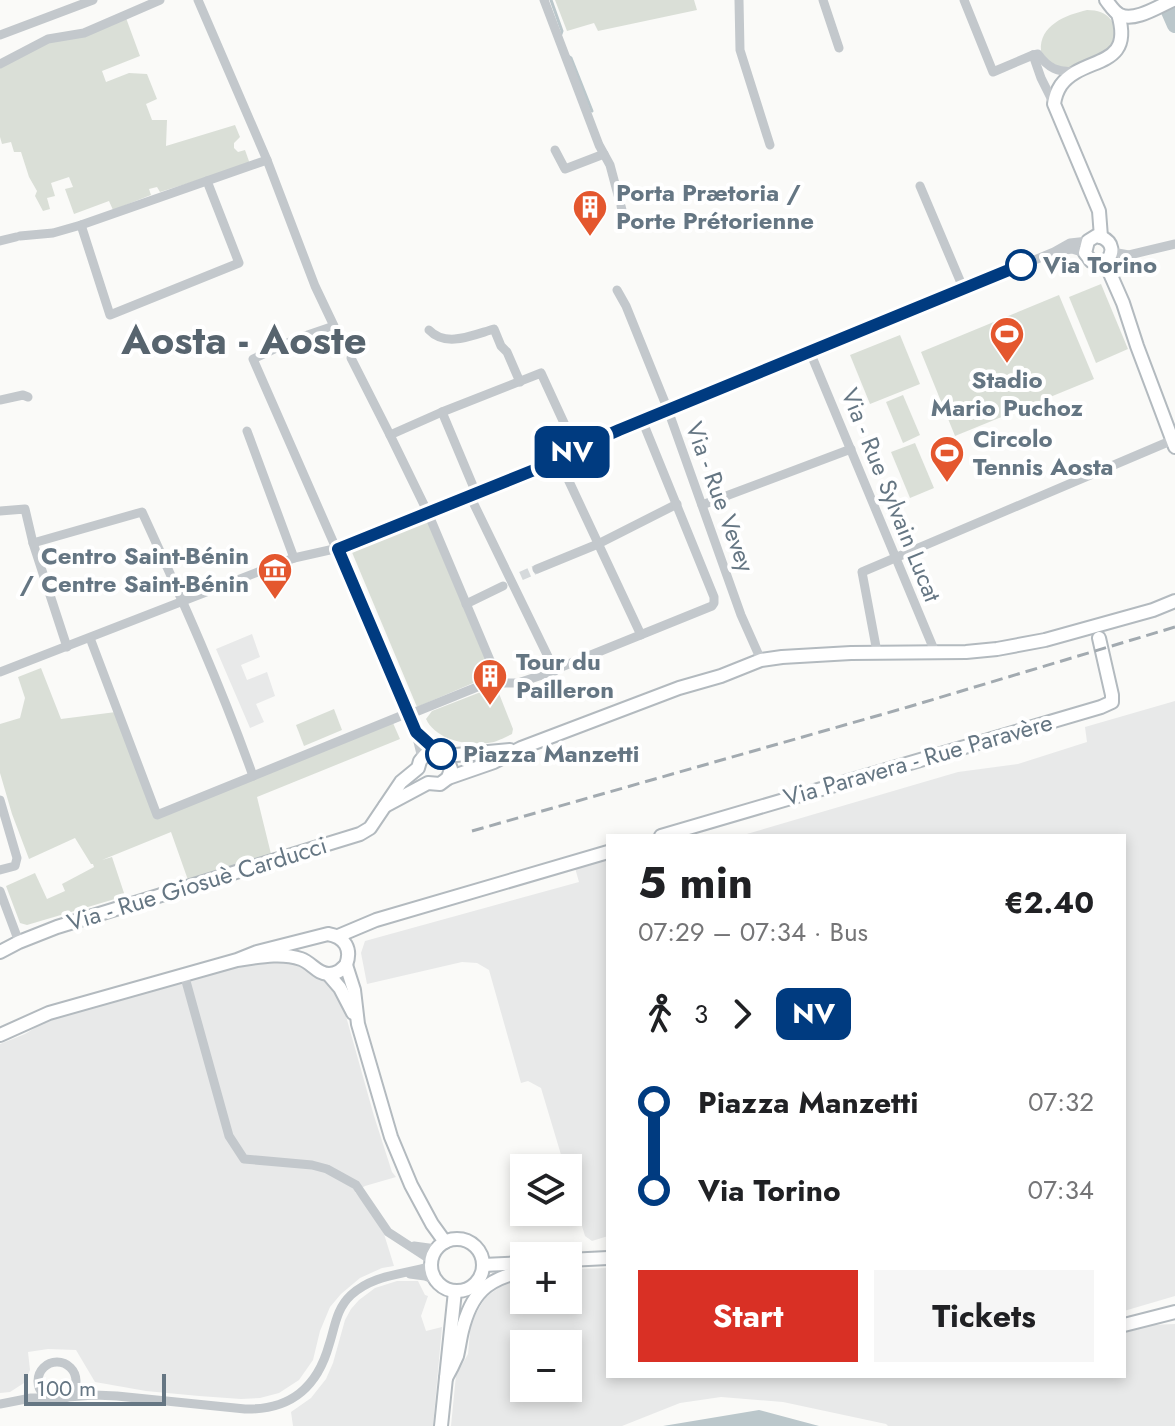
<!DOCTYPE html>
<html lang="en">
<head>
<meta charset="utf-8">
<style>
	:root { --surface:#fff; --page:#f6f6f6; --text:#202124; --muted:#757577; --accent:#d93025 }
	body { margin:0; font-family:Jost,sans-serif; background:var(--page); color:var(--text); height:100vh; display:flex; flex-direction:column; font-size:30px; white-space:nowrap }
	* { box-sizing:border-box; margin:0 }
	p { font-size:26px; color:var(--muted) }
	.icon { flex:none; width:44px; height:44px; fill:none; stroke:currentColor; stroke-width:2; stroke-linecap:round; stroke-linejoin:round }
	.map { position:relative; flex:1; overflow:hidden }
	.panel { position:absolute; left:606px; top:834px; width:520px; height:544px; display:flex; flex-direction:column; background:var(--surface); border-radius:0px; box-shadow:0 4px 12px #0003 }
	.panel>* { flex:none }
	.badge { padding:0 16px; border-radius:12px; font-size:28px; line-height:52px }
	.controls { position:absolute; left:510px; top:1154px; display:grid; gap:16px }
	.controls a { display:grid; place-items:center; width:72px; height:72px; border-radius:0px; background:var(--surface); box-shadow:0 4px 12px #0003; font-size:40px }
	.scale { position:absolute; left:24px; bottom:20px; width:142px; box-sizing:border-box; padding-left:8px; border:4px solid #657683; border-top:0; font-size:22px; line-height:28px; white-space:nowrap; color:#657683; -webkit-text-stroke:6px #fff; paint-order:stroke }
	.map>.badge { position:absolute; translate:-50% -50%; box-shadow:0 0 0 4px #fff }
	.legs { display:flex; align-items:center; gap:12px; height:88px; padding:0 32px; font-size:26px }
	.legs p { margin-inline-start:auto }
	.head { display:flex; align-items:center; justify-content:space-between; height:136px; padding:0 32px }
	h1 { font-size:44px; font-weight:700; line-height:60px }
	.button { display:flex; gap:16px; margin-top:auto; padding:16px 32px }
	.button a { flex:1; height:92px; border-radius:0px; background:var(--accent); color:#fff; font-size:32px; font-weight:700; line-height:92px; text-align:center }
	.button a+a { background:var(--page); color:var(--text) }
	ul { padding:0 32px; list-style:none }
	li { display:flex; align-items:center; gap:28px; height:88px; font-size:30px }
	li i { display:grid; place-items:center; width:12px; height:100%; margin:0 10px; background:currentColor }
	li i::after { content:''; width:20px; height:20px; margin:-10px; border:6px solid; border-radius:50%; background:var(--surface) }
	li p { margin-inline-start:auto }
	li:first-child i { background:linear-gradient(#0000 50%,currentColor 0) }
	li:last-child i { background:linear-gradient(currentColor 50%,#0000 0) }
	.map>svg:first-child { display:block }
</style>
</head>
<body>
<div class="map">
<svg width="1175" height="1426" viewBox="0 0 1175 1426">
	<rect width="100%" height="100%" fill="#fafaf8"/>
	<!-- built -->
	<g fill="#e8e9e9" fill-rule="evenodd">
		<path d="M252 634 260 657 241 665 247 680 267 672 275 696 256 704 264 722 250 728 216 649Z"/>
		<path d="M1175 701V1296L1124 1311V836H740L958 772 1018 764 1087 742 1085 727Z"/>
		<path d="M608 859V1236L592 1241 585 1236 568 1180V1168H565L541 1088 528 1081 521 1083 489 970 477 963 462 962 367 984 361 953 365 941 579 882 575 868Z"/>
		<path d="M268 962 290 963 306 969 332 985 342 1002 374 1116 392 1172 396 1177 365 1186 355 1192 369 1209 384 1234 394 1266 382 1268 360 1278 341 1294 330 1307 320 1331 313 1360 299 1380 279 1393 260 1398 241 1399 199 1396 146 1391 95 1382 76 1350 48 1349 28 1352 30 1370 24 1383 10 1392 0 1393V1044L25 1034 46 1021 229 969Z"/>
		<path d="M608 1268V1376H1124V1333L1151 1325 1175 1324V1426H888L886 1424 783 1402 721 1397 680 1403 622 1426H451L456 1375 468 1354 471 1322 485 1298 506 1282 524 1278V1300H568V1272L574 1269ZM524 1344H568V1388H524Z"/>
		<path d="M397 1281H418L425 1295 428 1296 421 1316 426 1331 442 1327 433 1426H293L291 1412 311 1398 326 1379 333 1363 345 1320 351 1309 359 1300 375 1288Z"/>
	</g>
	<!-- green -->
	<g fill="#dadfd7">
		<path d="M555 0H694L697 10 598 31 594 23 567 31Z"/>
		<path d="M1087 10C1109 10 1117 22 1116 43 1102 55 1073 74 1055 66 1049 63 1045 56 1041 51 1039 25 1066 15 1087 10Z"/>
		<path d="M126 18 140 56 102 71 106 82 129 73 147 74 157 99 146 104 152 120H167L166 146 235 125 240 137 234 143V148L238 152 245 150 250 164 160 192 157 187 149 189 151 195 113 210 109 201 74 214 65 189 73 187 69 177 51 183 55 196 47 198 50 209 43 211 35 196 37 191 29 177 21 152H14L11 142 2 144 0 137V67L48 42Z"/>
		<path d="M1101 284 1128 349 1096 363 1069 297Z"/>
		<path d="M1059 295 1094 379 955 436 921 352Z"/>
		<path d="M900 335 920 384 870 404 850 355Z"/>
		<path d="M903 395 920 435 903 443 886 402Z"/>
		<path d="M915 443 934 488 910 498 891 452Z"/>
		<path d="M426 518 492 675 417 707 351 550Z"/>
		<path d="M41 668 61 719 116 712 156 819 393 723 400 739 257 797 271 854 188 880 171 832 102 860 112 857 125 896 27 925 20 923 6 886 35 873 47 899 65 891 62 884 94 867 93 864H91L75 838 29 859 12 814 0 773V724L20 718 25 698 18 677Z"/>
		<path d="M491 688 498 691 513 729 512 734C505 737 497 742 488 743 467 746 436 740 426 719L432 711Z"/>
		<path d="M334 709 342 730 304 746 296 725Z"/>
	</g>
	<!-- water -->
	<path fill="#bbc7cb" d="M759 1410 819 1426H663Z"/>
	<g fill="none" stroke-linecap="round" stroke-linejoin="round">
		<!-- stream -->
		<g stroke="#bbc7cb" stroke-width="3">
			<path d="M551 0 562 31 561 34"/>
			<path d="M568 56 571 58 592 111"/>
		</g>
		<!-- river -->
		<path stroke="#bbc7cb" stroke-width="16" d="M1164 0 1175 25"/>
		<!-- street-tunnel -->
		<path stroke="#d5d9db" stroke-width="9" stroke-dasharray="9 4.5" stroke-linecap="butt" d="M521 576 537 569"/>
		<!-- secondary casing -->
		<g stroke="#b3babf" stroke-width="16">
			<g id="secondary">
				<path d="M1106 0C1110 5 1114 12 1120 15 1135 22 1159 6 1173 0"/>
				<path d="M1101 237 1099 211 1054 104C1055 97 1057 91 1061 85 1083 55 1135 70 1118 14"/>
				<path d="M1101 237 1096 236 1088 241 1085 253 1091 261 1100 263 1105 262"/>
				<path d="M1101 237C1113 242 1115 253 1105 262"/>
				<path d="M1105 262 1123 303 1137 346 1175 447"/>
				<path d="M445 756 510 750"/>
				<path d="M385 806 428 783 440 784 448 778 494 762 521 748 679 688 721 676 761 660 782 657 851 653 966 652 997 649 1045 640 1153 610 1175 601"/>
				<path d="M661 836 1101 707 1112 702V695L1099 638"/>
				<path d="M338 936 376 920 608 852"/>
				<path d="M0 952 19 942 57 927 360 834 370 828 401 782 418 768 420 761 425 755 438 752 447 758 451 769 448 778"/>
				<path d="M346 965 354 990 358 1024 391 1137 411 1185 432 1224 445 1242"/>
				<path d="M328 974 340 988 353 1013"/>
				<path d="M0 1035 49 1013 237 960C258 957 281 952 301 959 312 963 317 974 329 974 337 974 341 970 346 965 352 949 345 937 328 934L257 952 237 960"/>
				<circle cx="457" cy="1265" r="26"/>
				<path d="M568 1260 608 1258"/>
				<path d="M483 1265 524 1263"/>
				<path d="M1124 1325 1175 1312"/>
				<path d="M446 1378C450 1371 454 1363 457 1356 459 1348 460 1339 462 1331 471 1294 486 1279 524 1271"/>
				<path d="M441 1426 455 1291"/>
			</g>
		</g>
		<!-- street -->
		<g stroke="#c3c8cc" stroke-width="9">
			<path d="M198 0 267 160 315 286 334 326 296 339 253 359 414 726 422 758"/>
			<path d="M544 0 599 145 610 165 618 195"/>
			<path d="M739 0 740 50 770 145"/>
			<path d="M823 0 839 48"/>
			<path d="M964 0 993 72 1033 55"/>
			<path d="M0 35 93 0"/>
			<path d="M1033 55 1038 54C1048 68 1058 73 1075 71"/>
			<path d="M1033 55 1041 78 1054 104"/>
			<path d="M0 64 48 39 84 33 160 0"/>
			<path d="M555 150 565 169 604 154"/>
			<path d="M920 186 964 290"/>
			<path d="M621 206 622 210"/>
			<path d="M81 225 110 315 239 263 207 181"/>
			<path d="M20 236 53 233 81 225 267 160"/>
			<path d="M0 241 16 237"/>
			<path d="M1058 251 1072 249 1085 253"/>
			<path d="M1112 252 1129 255 1175 244"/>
			<path d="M617 290 626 306 668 410 741 615 761 660"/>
			<path d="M429 330C446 348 473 335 494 329L501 346 507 352 520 382"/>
			<path d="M810 352 935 652"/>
			<path d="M351 358 390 435"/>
			<path d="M0 400 23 395 28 397"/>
			<path d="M442 412 476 493"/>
			<path d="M247 431 294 558"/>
			<path d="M559 460 641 635"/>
			<path d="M470 496 555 671"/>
			<path d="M702 505 851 449"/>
			<path d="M0 511 25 509 33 543 67 647"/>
			<path d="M33 543 142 512C182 599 221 686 253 776"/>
			<path d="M537 569 598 544 677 504"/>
			<path d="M466 604 503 586"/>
			<path d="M90 638 157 815 408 713 418 711 487 683H518L539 676 712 606 714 603V597L642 420"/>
			<path d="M877 652 862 572 1175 439"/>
			<path d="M0 672 294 558 343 547 559 460 576 449 619 430 1054 252 1070 243 1088 241"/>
			<path d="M500 684 428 513 390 435 442 412 541 373 576 449"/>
			<path d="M416 732 438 752"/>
			<path d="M0 800 17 858 15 866 0 870"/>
			<path d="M0 891 19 942"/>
			<path d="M184 974 229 1136 244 1159 312 1165 327 1169 356 1185 388 1232 431 1260"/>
			<path d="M414 1246 436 1249"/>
			<path d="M410 1274 425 1276 436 1280"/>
			<circle cx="57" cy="1381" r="19"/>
			<path d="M68 1397 94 1395 117 1396 245 1409C290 1410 317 1388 329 1345 335 1327 336 1309 351 1295 374 1274 403 1275 431 1266"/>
			<path d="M0 1404 31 1398H47"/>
		</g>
		<!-- secondary -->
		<use href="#secondary" stroke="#fff" stroke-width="12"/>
		<!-- rail -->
		<path stroke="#a2aab0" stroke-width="3" stroke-dasharray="12 6" stroke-linecap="butt" d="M472 831 908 707 1175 627"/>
	</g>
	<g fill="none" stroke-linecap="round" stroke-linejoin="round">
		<!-- line-1 casing -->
		<g stroke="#fff" stroke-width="18">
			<path id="line-1" d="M441 754 438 752 416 732 338 549 559 460 576 449 619 430 1021 265"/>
		</g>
		<!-- line-1 -->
		<use href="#line-1" stroke="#003b80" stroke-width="12"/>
	</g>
	<!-- icons -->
	<defs>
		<g id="building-pin" transform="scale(1.8)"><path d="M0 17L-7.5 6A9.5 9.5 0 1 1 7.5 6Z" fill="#e4572e" stroke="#fff"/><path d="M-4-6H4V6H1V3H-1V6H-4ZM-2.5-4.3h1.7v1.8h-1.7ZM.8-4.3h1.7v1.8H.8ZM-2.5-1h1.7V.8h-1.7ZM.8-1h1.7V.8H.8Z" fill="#fff"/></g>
		<g id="stadium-pin" transform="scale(1.8)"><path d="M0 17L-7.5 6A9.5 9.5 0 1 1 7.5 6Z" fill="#e4572e" stroke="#fff"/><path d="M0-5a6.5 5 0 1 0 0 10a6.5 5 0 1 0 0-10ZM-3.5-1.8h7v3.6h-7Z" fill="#fff"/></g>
		<g id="museum-pin" transform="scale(1.8)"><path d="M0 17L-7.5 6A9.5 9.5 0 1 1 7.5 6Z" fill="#e4572e" stroke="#fff"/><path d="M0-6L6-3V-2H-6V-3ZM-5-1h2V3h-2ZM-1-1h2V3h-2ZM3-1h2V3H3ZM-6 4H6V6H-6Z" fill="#fff"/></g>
	</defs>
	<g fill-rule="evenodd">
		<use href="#building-pin" x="590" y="207"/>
		<use href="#stadium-pin" x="1007" y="334"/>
		<use href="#stadium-pin" x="947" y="453"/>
		<use href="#museum-pin" x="275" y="570"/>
		<use href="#building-pin" x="490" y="676"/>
	</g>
	<!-- markers -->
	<g fill="#fff" stroke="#003b80" stroke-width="4">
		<circle cx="1021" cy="265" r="14"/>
		<circle cx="441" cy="754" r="14"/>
	</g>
	<g text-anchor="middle" stroke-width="8" stroke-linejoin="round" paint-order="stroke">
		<!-- poi labels -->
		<g font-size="24" font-weight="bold" fill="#657683" stroke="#fff" text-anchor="start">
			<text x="616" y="201">Porta Prætoria /<tspan x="616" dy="28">Porte Prétorienne</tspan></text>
			<text x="1007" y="388" text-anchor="middle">Stadio<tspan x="1007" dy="28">Mario Puchoz</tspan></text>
			<text x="973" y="447">Circolo<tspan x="973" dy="28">Tennis Aosta</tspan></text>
			<text x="249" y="564" text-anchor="end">Centro Saint-Bénin<tspan x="249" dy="28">/ Centre Saint-Bénin</tspan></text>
			<text x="516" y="670">Tour du<tspan x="516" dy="28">Pailleron</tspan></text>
		</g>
		<!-- stop labels -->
		<g font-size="24" font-weight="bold" fill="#657683" stroke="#fff" text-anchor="start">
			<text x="1043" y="273">Via Torino</text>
			<text x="463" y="762">Piazza Manzetti</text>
		</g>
		<!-- street labels -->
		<g font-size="24" fill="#657683" stroke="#fff">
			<text transform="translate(891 495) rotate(68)" y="8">Via - Rue Sylvain Lucat</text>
			<text transform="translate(720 497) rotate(70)" y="8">Via - Rue Vevey</text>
			<text transform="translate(918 760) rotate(-16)" y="8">Via Paravera - Rue Paravère</text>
			<text transform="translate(197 884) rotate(-17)" y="8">Via - Rue Giosuè Carducci</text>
		</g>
		<!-- town labels -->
		<g font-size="40" font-weight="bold" fill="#57646e" stroke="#fff">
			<text x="244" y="354">Aosta - Aoste</text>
		</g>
	</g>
</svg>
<div class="controls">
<a><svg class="icon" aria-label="layers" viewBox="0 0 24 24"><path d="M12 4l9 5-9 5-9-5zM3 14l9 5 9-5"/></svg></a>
<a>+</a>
<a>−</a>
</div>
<div class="scale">100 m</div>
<b class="badge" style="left:572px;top:452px;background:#003b80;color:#fff">NV</b>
<section class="panel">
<div class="head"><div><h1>5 min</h1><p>07:29 – 07:34 · Bus</p></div><b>€2.40</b></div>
<div class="legs"><svg class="icon" aria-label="walk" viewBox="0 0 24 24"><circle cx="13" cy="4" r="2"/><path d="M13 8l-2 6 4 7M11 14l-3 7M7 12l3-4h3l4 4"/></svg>3<svg class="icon" aria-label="forward" viewBox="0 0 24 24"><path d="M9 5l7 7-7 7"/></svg><b class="badge" style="background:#003b80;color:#fff">NV</b></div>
<ul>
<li><i style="color:#003b80"></i><b>Piazza Manzetti</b><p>07:32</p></li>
<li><i style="color:#003b80"></i><b>Via Torino</b><p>07:34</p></li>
</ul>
<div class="button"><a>Start</a><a>Tickets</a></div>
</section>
</div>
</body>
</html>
